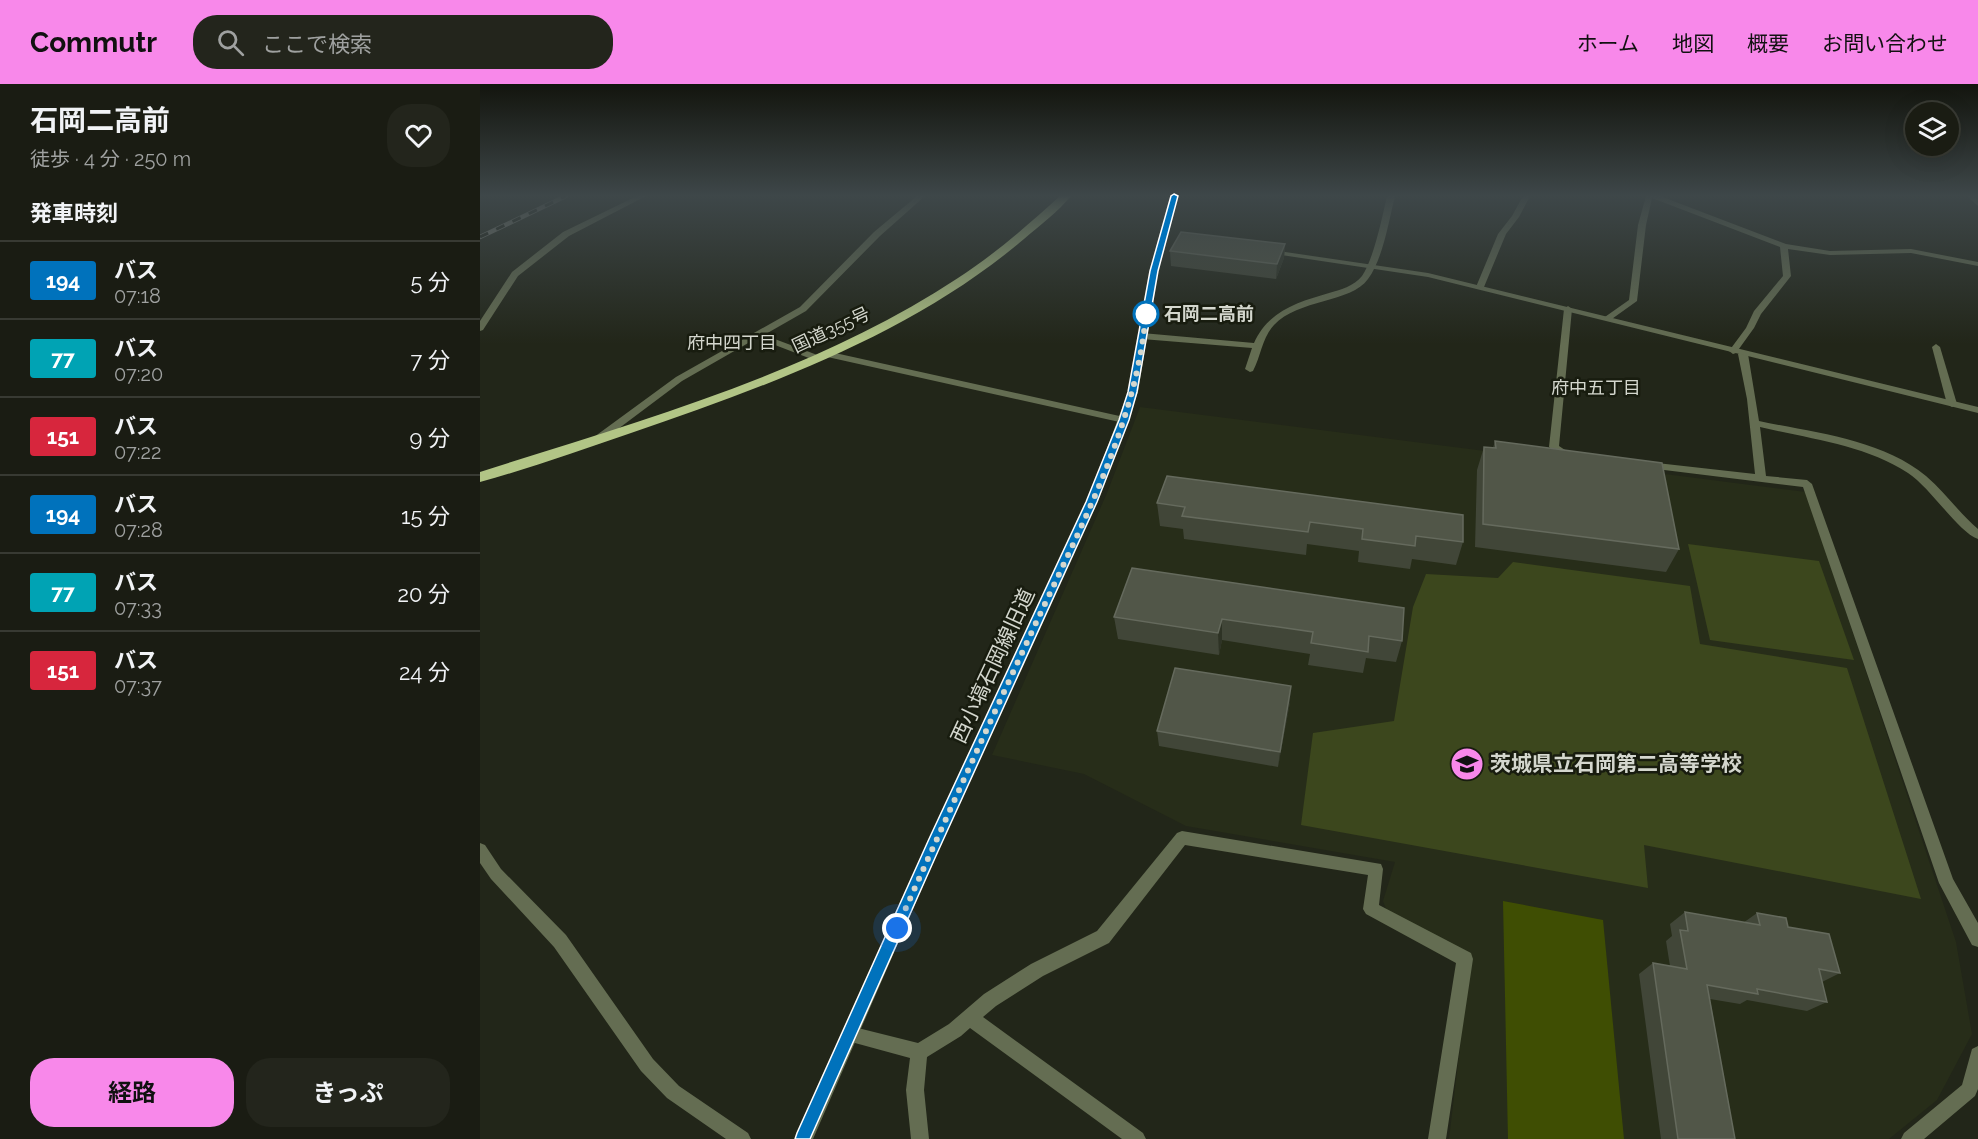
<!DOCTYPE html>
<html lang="ja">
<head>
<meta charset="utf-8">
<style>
	:root { --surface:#1a1c13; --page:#23251c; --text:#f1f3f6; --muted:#9fa1a0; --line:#383a33; --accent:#f888ea }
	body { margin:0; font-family:Raleway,"Noto Sans JP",sans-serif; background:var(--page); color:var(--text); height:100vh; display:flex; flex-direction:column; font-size:22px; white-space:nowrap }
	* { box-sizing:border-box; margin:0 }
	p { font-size:20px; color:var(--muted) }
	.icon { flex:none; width:33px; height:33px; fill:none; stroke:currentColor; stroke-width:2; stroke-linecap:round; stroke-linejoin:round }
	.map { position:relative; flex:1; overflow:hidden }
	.details { display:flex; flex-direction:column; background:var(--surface); width:480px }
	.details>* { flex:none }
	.badge { padding:0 12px; border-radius:4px; font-size:21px; line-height:39px }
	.controls { position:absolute; left:1425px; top:18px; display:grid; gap:12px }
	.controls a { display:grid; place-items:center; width:54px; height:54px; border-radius:50%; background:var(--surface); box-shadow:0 6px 24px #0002,0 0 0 2px var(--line); font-size:30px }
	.you { position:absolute; width:30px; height:30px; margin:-15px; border:4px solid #fff; border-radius:50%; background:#1a73e8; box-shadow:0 0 0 9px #1a73e833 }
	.map>.badge { position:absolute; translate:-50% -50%; box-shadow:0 0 0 3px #fff }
	h2 { padding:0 30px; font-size:22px; line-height:54px }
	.round { display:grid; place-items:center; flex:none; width:63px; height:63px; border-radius:24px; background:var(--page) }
	.summary { display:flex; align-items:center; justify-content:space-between; height:102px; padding:0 30px }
	h1 { font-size:28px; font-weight:700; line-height:45px }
	.cta { display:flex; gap:12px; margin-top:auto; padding:12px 30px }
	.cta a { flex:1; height:69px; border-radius:24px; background:var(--accent); color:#111; font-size:24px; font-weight:700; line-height:69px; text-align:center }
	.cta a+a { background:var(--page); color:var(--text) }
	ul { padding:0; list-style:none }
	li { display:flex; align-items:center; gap:18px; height:78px; padding:0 30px; border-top:2px solid var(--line) }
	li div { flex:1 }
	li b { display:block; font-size:22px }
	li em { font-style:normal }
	li .badge { min-width:66px; font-weight:700; text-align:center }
	header { display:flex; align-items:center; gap:36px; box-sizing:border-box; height:84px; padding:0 30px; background:var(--accent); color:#111 }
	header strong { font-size:28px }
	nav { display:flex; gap:33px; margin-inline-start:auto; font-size:21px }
	.search { width:420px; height:54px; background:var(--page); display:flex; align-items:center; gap:15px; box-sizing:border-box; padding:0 21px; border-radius:24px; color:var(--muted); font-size:22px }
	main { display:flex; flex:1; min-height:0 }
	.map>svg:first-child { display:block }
</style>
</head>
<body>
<header>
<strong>Commutr</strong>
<div class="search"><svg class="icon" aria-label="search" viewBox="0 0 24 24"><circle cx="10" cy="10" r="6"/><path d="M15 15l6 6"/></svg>ここで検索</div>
<nav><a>ホーム</a><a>地図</a><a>概要</a><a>お問い合わせ</a></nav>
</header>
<main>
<section class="details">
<div class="summary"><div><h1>石岡二高前</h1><p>徒歩 · 4 分 · 250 m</p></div><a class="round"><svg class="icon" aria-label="heart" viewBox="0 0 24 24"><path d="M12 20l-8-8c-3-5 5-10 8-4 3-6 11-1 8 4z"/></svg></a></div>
<h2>発車時刻</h2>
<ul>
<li><span class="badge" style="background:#0072bc;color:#fff">194</span><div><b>バス</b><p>07:18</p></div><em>5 分</em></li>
<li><span class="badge" style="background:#00a3b4;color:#fff">77</span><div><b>バス</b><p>07:20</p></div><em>7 分</em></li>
<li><span class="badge" style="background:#d7263d;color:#fff">151</span><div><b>バス</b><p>07:22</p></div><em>9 分</em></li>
<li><span class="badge" style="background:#0072bc;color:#fff">194</span><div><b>バス</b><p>07:28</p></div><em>15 分</em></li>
<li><span class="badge" style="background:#00a3b4;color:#fff">77</span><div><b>バス</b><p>07:33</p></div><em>20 分</em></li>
<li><span class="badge" style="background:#d7263d;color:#fff">151</span><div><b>バス</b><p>07:37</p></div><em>24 分</em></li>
</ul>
<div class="cta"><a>経路</a><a>きっぷ</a></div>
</section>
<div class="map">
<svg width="1498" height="1055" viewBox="0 0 1498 1055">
	<rect width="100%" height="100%" fill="#222619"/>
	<!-- built -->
	<path fill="#272d19" d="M660 323 1326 408 1476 858 1492 950 1457 1016 1409 1055H969L991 870 907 827 903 817 915 778 706 742 604 690 512 671 627 409Z"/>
	<!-- green -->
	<g fill="#3c471d">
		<path d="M1208 460 1339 477 1374 576 1230 556Z"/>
		<path d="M1033 478 1210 502 1220 560 1367 584 1441 815 1164 761 1168 804 821 741 833 649 914 637 933 523 946 490 1018 494Z"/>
	</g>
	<!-- water -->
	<path fill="#3f4e03" d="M1023 817 1123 836 1144 1055H1028Z"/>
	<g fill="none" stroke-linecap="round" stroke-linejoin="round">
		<!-- service -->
		<g fill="#646d52" fill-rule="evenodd">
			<path d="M1088 222 1092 225 1079 362 1088 368 1095 370 1096 372 1091 375 1081 373 1069 363 1084 225Z"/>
			<path d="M1263 267 1268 270 1279 337C1335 349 1401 355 1446 392 1465 408 1479 429 1498 445V455C1478 448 1451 404 1428 389 1385 361 1330 355 1280 343L1286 392 1327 396 1332 400 1473 795 1498 839V863L1492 861 1459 799 1323 403 1168 384 1163 381 1168 378 1275 390 1267 315 1258 270Z"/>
			<path d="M702 747 901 780 903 785 899 821 991 869 993 875 966 1055H948L976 879 886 830 883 825 888 791 705 761 629 859 563 892 516 922 503 933 663 1049 666 1055H642L490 944 481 952 447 973 444 1006 449 1055H431L426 1006 430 974 364 956 362 950 364 944 370 942 438 959 469 940 504 910 551 880 617 847 697 749Z"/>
			<path d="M0 759 5 761 21 785 86 851 173 975 199 1002 268 1049 271 1055H246L187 1014 161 987 74 863 11 795 0 779Z"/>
			<path d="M1498 962V1005L1495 1012 1444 1055H1421L1424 1049 1482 1001 1492 965Z"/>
		</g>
		<!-- minor -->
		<g fill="#646d52" fill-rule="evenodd">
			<path d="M157 112H166L89 152 38 192 3 246 0 247V237L32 188 83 148Z"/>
			<path d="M437 112H445L400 152 326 227 284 251 340 272V276H334L277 254 202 297 122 357H114V353L196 293 320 223 394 148Z"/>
			<path d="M907 112H915C909 136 903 175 888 195 871 219 818 215 794 241 782 254 781 272 773 287L770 288 765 285 772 264 662 255 658 252 662 249 774 259C788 227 818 218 849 209 860 206 874 202 882 192 894 174 902 134 907 112Z"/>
			<path d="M1043 112H1050L1039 133 1026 150 1004 203 997 205 996 203 1018 150 1032 132Z"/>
			<path d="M1166 112H1180L1306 160 1350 167 1431 165 1498 178V182L1431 169 1350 171 1308 165 1311 192 1281 230 1274 244 1256 269 1253 270 1249 267 1266 244 1274 227 1303 192 1300 163 1172 114 1166 141 1157 217 1129 237 1122 235 1149 216 1158 141Z"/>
			<path d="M1487 112H1494L1498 116V122Z"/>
			<path d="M1456 260 1460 263 1477 320 1475 322 1472 323 1467 320 1452 263Z"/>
			<path d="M346 267 644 333 649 336 644 339 343 272V268Z"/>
		</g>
		<!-- tertiary -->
		<g fill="#646d52" fill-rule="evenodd">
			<path d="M690 112H698L678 187 658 308 617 418 459 765 333 1055H315L449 755 607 418 648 308 670 187Z"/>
			<path d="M785 165 948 189 1498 323V329L948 193 788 169 784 167Z"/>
		</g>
		<!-- trunk -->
		<path fill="#b2c586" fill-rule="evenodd" d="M580 112H591C578 128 560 141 544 155 432 250 288 302 151 349 101 366 51 384 0 398V388C162 336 334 289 478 194 515 170 548 141 580 112Z"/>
		<!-- rail casing -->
		<g stroke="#878a80" stroke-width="4.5">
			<path id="rail" d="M0 153 86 112"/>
		</g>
		<!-- rail -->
		<use href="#rail" stroke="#181c0f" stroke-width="3" stroke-dasharray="9" stroke-linecap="butt"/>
	</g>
	<!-- wall -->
	<g fill="#414638">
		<path d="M805 160 804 174 796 195 691 182 690 167Z"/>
		<path d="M1015 357 1199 465 1186 488 995 463 997 386 1004 363 1013 364Z"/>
		<path d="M687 392 983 458 976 481 932 475 930 485 878 478 879 467 827 460 826 471 704 455 703 445 680 442 677 419Z"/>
		<path d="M652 484 922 557 916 578 886 574 883 589 828 581 830 570 742 556 739 571 638 555 634 533Z"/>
		<path d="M810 618 798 683 679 662 677 647Z"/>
		<path d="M1205 828 1263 839 1277 829 1308 843 1360 889 1342 898 1347 918 1327 927 1267 916 1260 920 1230 915 1255 1055H1181L1159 890 1173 879 1190 882 1186 857 1192 852 1190 840Z"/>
	</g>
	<!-- shaded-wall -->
	<g fill="#2e3325">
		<path d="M805 160 804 174 796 195 797 180Z"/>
		<path d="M742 535V556L739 571 738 549Z"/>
		<path d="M811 602 810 618 798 683 800 668Z"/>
	</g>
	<!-- building -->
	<g fill="#515648" stroke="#656a5d" stroke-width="1.5">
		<path d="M701 148 805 160 797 180 690 167Z"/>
		<path d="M1015 357 1182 379 1199 465 1003 440 1004 363 1016 364Z"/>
		<path d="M687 392 983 431V458L936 452 935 462 882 455 883 445 830 438 828 448 702 432 705 423 677 419Z"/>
		<path d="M652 484 924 524 922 557 889 552 888 568 831 559 833 548 742 535 738 549 634 533Z"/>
		<path d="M695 584 811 602 800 668 677 647Z"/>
		<path d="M1205 828 1280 841 1277 829 1306 834 1308 843 1349 850 1360 889 1339 885 1347 918 1277 905 1278 910 1227 901 1255 1055H1198L1173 879 1207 885 1200 846 1208 847Z"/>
	</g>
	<!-- sky -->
	<linearGradient id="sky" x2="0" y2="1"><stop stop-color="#13150e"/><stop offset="0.43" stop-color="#3e4749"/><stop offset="1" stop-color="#3e4749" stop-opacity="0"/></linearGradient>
	<rect width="1498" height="260" fill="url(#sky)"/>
	<!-- line -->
	<path fill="#0072bc" stroke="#fff" stroke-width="1.5" d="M694 110 698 112 678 187 657 308 649 336 617 418 459 765 330 1055H315L317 1049 449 755 606 418 639 336 648 308 670 187 691 112Z"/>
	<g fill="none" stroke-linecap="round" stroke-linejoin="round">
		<!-- walk -->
		<path stroke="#d4d7ce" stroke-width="6" stroke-dasharray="0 10.8" d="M417 844C462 743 508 642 555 541 601 442 656 341 666 230"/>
	</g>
	<!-- icons -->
	<defs>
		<g id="school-disc" transform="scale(1.725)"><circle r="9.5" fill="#f888ea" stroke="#181c0f"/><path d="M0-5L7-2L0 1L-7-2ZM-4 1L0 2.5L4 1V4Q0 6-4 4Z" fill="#111"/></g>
	</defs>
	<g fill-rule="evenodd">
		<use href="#school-disc" x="987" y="680"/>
	</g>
	<!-- markers -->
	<circle fill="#fff" stroke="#0072bc" stroke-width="3" cx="666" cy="230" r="12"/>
	<g text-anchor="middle" stroke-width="5" stroke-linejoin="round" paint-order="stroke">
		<!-- far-stop labels -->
		<g font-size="18" font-weight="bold" fill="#d4d7ce" stroke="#181c0f" text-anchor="start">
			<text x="684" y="236">石岡二高前</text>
		</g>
		<!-- far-street labels -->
		<g font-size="18" fill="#d4d7ce" stroke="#181c0f">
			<text transform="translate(351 246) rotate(-25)" y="6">国道355号</text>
		</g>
		<!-- far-neighbourhood labels -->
		<g font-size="18" fill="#d4d7ce" stroke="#181c0f">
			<text x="252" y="265">府中四丁目</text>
			<text x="1116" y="310">府中五丁目</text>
		</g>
		<!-- street labels -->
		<g font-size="21" fill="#d4d7ce" stroke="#181c0f">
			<text transform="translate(513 582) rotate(-65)" y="7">西小塙石岡線旧道</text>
		</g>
		<!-- poi labels -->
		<g font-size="21" font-weight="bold" fill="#d4d7ce" stroke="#181c0f" text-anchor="start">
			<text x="1010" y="687">茨城県立石岡第二高等学校</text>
		</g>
	</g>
</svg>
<div class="controls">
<a><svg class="icon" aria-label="layers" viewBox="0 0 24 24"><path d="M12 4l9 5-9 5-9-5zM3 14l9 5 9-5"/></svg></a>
</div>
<div class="you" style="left:417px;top:844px"></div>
</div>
</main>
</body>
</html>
